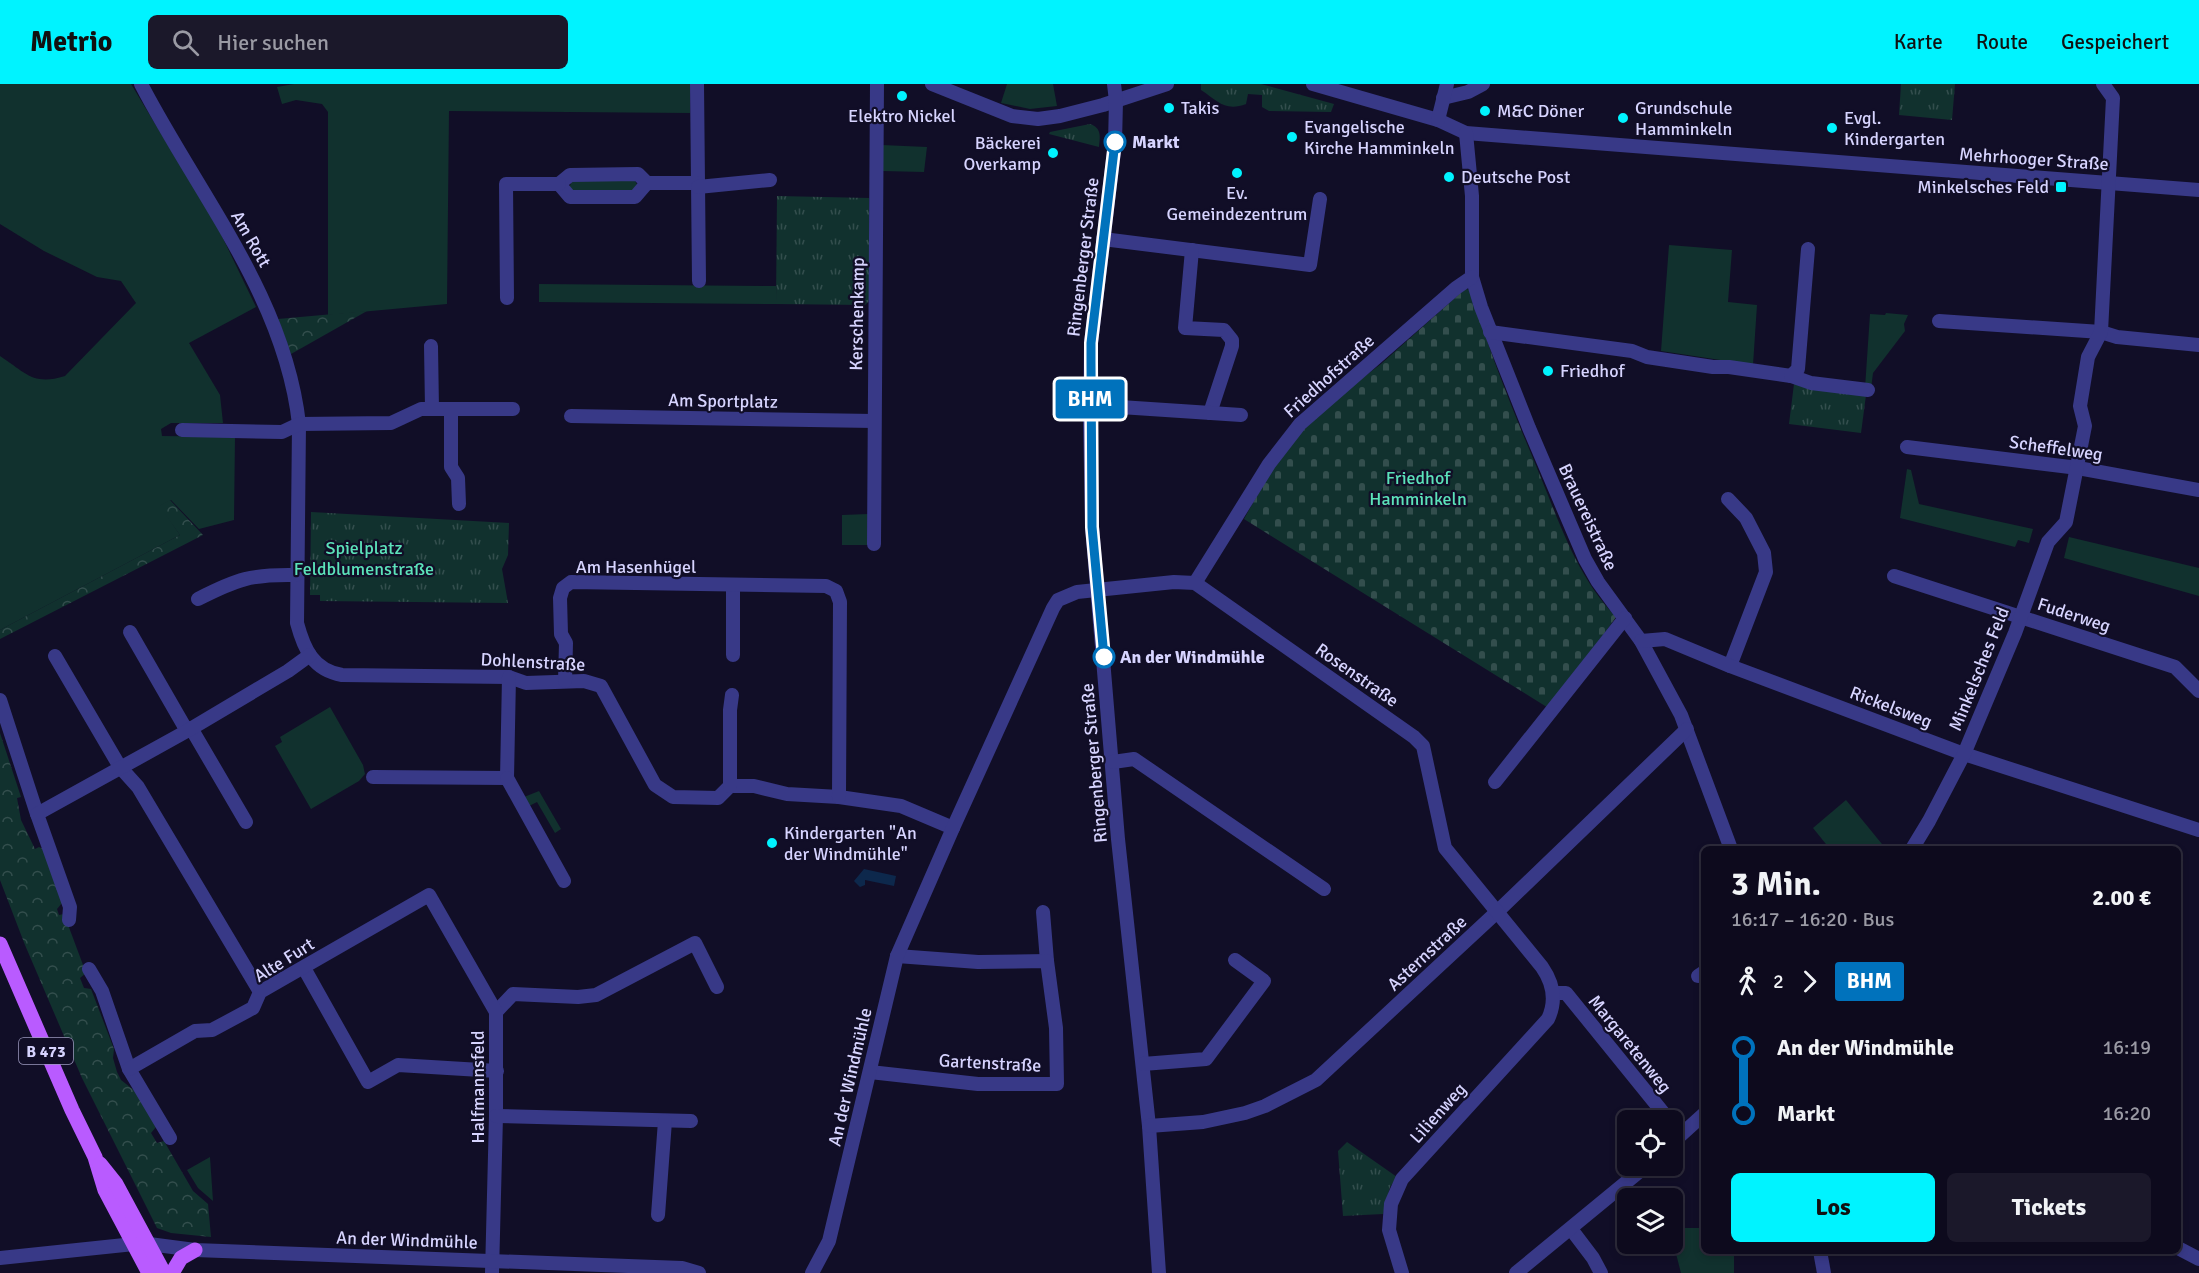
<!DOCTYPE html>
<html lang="de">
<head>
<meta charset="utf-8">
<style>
	:root { --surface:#0d0a1d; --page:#1b182a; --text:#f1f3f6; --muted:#9a9aa4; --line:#2d2b3b; --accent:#00f3ff }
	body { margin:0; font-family:Signika,sans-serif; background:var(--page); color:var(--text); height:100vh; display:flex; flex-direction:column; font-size:22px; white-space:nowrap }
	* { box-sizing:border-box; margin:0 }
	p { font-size:20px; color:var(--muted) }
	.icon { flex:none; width:33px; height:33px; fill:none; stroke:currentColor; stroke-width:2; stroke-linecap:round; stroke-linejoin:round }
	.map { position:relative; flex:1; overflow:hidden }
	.panel { position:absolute; left:1701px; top:762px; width:480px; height:408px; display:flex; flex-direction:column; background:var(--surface); border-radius:9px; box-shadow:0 3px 9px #0003,0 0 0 2px var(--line) }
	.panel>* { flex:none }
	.badge { padding:0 12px; border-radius:4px; font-size:21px; line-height:39px }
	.controls { position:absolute; left:1617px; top:1026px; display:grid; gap:12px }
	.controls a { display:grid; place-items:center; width:66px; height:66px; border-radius:9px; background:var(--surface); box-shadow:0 3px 9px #0003,0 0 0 2px var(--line); font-size:30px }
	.map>.badge { position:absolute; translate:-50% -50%; box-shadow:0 0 0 3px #fff }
	.legs { display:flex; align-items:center; gap:9px; height:66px; padding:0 30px; font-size:20px }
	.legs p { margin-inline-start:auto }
	.overview { display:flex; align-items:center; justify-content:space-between; height:102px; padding:0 30px }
	h1 { font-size:33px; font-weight:700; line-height:45px }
	.button { display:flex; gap:12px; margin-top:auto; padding:12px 30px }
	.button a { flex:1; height:69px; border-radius:9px; background:var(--accent); color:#111; font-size:24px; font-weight:700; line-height:69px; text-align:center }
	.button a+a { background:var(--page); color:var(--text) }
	ul { padding:0 30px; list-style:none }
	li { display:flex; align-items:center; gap:21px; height:66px; font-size:22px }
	li i { display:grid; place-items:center; width:9px; height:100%; margin:0 8px; background:currentColor }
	li i::after { content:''; width:15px; height:15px; margin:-8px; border:4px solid; border-radius:50%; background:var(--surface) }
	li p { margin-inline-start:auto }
	li:first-child i { background:linear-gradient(#0000 50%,currentColor 0) }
	li:last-child i { background:linear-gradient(currentColor 50%,#0000 0) }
	header { display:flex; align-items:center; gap:36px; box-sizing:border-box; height:84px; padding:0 30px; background:var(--accent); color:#111 }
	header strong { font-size:28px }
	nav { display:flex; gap:33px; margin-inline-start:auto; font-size:21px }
	.search { width:420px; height:54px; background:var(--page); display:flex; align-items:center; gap:15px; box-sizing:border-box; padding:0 21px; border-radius:9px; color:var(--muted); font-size:22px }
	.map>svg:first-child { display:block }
</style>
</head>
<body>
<header>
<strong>Metrio</strong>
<div class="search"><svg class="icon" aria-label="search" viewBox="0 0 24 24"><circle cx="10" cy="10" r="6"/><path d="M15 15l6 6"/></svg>Hier suchen</div>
<nav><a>Karte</a><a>Route</a><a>Gespeichert</a></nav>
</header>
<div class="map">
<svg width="2199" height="1189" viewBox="0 0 2199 1189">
	<defs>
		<pattern id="forest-crowns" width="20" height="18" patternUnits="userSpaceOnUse" patternTransform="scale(1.5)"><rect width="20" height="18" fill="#11312e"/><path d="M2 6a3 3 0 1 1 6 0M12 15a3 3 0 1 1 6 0" fill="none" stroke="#334e4d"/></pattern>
		<pattern id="cemetery-stones" width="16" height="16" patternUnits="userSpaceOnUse" patternTransform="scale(1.5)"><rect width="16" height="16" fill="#11312e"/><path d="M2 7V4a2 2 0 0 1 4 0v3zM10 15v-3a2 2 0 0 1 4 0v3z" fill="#334e4d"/></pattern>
		<pattern id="park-tufts" width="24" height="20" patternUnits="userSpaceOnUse" patternTransform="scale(1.5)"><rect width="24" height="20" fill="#11312e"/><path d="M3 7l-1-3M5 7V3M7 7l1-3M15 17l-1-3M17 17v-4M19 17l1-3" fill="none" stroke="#334e4d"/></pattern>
	</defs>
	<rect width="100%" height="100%" fill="#110e27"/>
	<!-- grass -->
	<g fill="#11312e">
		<path d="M0 0H131L218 144 256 223 189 259 220 311 223 339H171L161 345 162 352 235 353 234 436 199 445 171 416 160 422 180 451 0 546V272C26 289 33 302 65 292L136 219 121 197 97 193 44 167 0 140Z"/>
		<path d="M294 0H690V29L449 27 447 220 328 231V28L322 20 296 16 282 20 277 3Z"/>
		<path d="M1007 0H1053L1057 22 1030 25 1001 19Z"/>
		<path d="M882 61 927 63 924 88 882 87Z"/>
		<path d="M572 97H635L638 102 635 108H573L569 104Z"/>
		<path d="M1669 161 1732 166 1728 218 1757 221 1753 281 1661 267Z"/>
		<path d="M539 200 776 202V220L539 218Z"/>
		<path d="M1886 229 1908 231 1904 240 1905 247 1873 289 1871 305 1865 304 1870 230 1885 231Z"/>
		<path d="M1907 385 1911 386 1919 420 2033 445 2029 459 2018 456 2015 463 1900 434Z"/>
		<path d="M868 430 867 461H842V431Z"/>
		<path d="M2069 453 2199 484V512L2064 474Z"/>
		<path d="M330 623 363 681 365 690 359 697 311 725 275 662 282 658 280 653Z"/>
		<path d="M539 707 561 745 555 749 537 718 529 722 524 713Z"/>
		<path d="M1846 716 1886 765H1830L1813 744Z"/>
		<path d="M210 1073 213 1117 198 1104 187 1086Z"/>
		<path d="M1673 1144H1704V1167H1734V1189H1681L1673 1158Z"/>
	</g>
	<!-- forest -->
	<g fill="url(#forest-crowns)">
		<path d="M367 227 291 270 278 235Z"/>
		<path d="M170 416 203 451 0 555V546L180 451 159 422Z"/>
		<path d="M0 649 21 713 17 714 21 736 35 765 39 763 43 765 62 819 57 825 59 831 64 830 86 889 80 894 84 904 91 905 114 965 113 974 117 988 121 996 135 1007 156 1043 151 1049 157 1059 164 1057 193 1107 208 1120 211 1153 171 1149 157 1144 82 994 25 861 0 796Z"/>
	</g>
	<!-- cemetery -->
	<path fill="url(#cemetery-stones)" d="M1465 205 1471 206C1489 269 1514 329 1539 389 1560 440 1577 493 1616 533L1550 625 1244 435 1279 372 1292 357 1344 308 1381 280Z"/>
	<!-- park -->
	<g fill="url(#park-tufts)">
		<path d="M1201 0H1261L1334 20 1331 28 1269 27 1262 23V11L1248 10 1246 20C1225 28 1218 17 1201 6Z"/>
		<path d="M1901 0H1955L1952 36 1899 31Z"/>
		<path d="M1090 40C1102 44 1100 53 1099 63L1049 50 1050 48Z"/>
		<path d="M777 112 869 114V217L865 221 776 220Z"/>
		<path d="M1794 300 1866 311 1861 349 1789 340Z"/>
		<path d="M311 428 509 439 508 471 502 485 508 519 320 517V511H310Z"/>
		<path d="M1347 1058 1397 1093 1390 1103 1383 1130 1343 1132 1338 1067Z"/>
	</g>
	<!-- water -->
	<path fill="#0d284c" d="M864 785 896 792 894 802 865 796V801L860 803 854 797Z"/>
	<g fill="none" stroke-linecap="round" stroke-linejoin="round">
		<!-- minor -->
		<g stroke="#383987" stroke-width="14">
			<path d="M141 0C198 110 285 213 299 340L297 539C304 565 313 586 342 591L509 593 526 599 584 597 601 602 655 701 673 713 718 714 730 702H754L787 710 839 713 901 722 953 744"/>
			<path d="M697 0 699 197"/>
			<path d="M932 0 1012 32 1038 35 1060 32 1103 21 1167 0"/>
			<path d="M1114 0 1116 17 1115 59 1091 259 1090 333 1092 443 1118 755 1149 1042 1159 1189"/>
			<path d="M1313 0 1438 36 1466 49 2199 106"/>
			<path d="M1443 14 1468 8 1483 0"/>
			<path d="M1438 36 1447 0"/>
			<path d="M1466 49 1472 112V193L1481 223 1529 344 1585 475 1598 498 1641 557 1681 631 1731 765"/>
			<path d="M647 99 635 113H570L559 100 570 91 638 90 647 99H697"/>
			<path d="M698 103 770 96"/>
			<path d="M1103 155 1310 181 1320 115"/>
			<path d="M1192 166 1185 244 1224 246 1232 256V262L1210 329"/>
			<path d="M507 214 506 100H559"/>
			<path d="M1939 237 2101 248 2117 253 2199 261"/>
			<path d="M1490 248 1632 267 1647 273 1713 283H1729L1791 292 1811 299 1868 306"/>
			<path d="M431 262 432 325"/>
			<path d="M1791 292 1798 285 1808 165"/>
			<path d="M1090 321 1241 331"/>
			<path d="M451 325V383L458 394 459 420"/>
			<path d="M571 332 874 337"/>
			<path d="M182 346 282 348 299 340 391 339 421 325H513"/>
			<path d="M1907 363 2078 384 2199 406"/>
			<path d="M1728 415 1746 434 1764 469 1766 488 1730 582"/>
			<path d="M874 460 877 0"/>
			<path d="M1894 492 2175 583 2199 607"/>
			<path d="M1195 499 1269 380 1300 340 1456 204 1472 193"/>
			<path d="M198 515C237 495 252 490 296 491"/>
			<path d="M130 548 187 647"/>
			<path d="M1641 557 1665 555 1730 582 1964 670 2199 746"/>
			<path d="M733 571V501"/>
			<path d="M55 572 120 683 138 703 260 908"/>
			<path d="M565 597 566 559 561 550 560 514 563 504 571 498 826 502 836 507 840 518 839 713"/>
			<path d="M0 616 37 730"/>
			<path d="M191 644 246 738"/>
			<path d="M1113 678 1134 675 1324 805"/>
			<path d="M373 693 507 694 509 593"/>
			<path d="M507 694 564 797"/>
			<path d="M1495 698 1625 534"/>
			<path d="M730 702V626L732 611"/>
			<path d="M1912 765 1929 737 1964 670 2015 549 2048 458 2066 438 2085 342 2080 322 2088 273 2101 248 2113 14 2103 0"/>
			<path d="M1043 828 1047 877"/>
			<path d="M69 836 70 823 37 730 187 647 288 587 310 571"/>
			<path d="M304 884 368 998 398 981 497 987"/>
			<path d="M89 885 102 907 129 985 170 1054"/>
			<path d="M1698 892 1704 888"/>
			<path d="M1554 909H1566L1669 1036"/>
			<path d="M496 928 513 910 578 913 596 911 695 859 717 903"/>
			<path d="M1143 980 1206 975 1264 897 1235 876"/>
			<path d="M129 985 195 947 212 946 253 924 260 908 429 811 496 928V1032L492 1189"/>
			<path d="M870 988 978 1000H1057L1056 944 1047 877 978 878 897 872"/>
			<path d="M496 1032 691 1037"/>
			<path d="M1149 1042 1203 1038 1245 1029 1265 1022 1316 996 1498 827 1687 645"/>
			<path d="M1672 1059 1704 1030"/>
			<path d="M658 1131 665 1037"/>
			<path d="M1571 1145 1593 1174 1601 1189"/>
			<path d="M149 1160 195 1166 682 1184 699 1189"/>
			<path d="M2178 1164 2199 1175"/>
			<path d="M1820 1167 1824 1189"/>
			<path d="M0 1174 134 1160"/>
			<path d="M812 1189 829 1157 897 872 953 744 1053 524 1058 516 1077 508 1174 498 1195 499 1414 653 1423 662 1445 764 1542 883C1553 899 1557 916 1548 935L1402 1095 1391 1120 1389 1146 1402 1189"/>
			<path d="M1516 1189 1646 1082"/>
		</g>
		<!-- primary -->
		<g stroke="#b95bff" stroke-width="15">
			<path d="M0 860 72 1026 95 1073 105 1106 149 1189"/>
			<path d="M100 1080 116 1100 164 1189"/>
			<path d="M172 1189 181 1174 195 1166"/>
		</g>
	</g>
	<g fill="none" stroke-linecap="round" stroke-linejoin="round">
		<!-- line-1 casing -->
		<g stroke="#fff" stroke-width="14">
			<path id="line-1" d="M1104 573 1092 443 1091 279V259L1115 58"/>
		</g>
		<!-- line-1 -->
		<use href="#line-1" stroke="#0072bc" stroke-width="9"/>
	</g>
	<!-- markers -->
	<g fill="#00f3ff" stroke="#110e27" stroke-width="2">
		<circle cx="902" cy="12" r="6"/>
		<circle cx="1169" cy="24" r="6"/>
		<circle cx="1485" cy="27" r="6"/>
		<circle cx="1623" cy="34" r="6"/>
		<circle cx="1832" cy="44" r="6"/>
		<circle cx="1292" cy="53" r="6"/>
		<circle cx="1053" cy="69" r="6"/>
		<circle cx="1237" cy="89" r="6"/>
		<circle cx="1449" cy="93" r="6"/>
		<rect x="2055" y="97" width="12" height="12" rx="3"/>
		<circle cx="1548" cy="287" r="6"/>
		<circle cx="772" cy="759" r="6"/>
	</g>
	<g fill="#fff" stroke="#0072bc" stroke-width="3">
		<circle cx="1115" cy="58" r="10"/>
		<circle cx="1104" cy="573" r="10"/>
	</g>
	<g text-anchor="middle" stroke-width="4.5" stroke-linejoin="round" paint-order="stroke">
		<!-- shield labels -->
		<rect fill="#110e27" stroke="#9c99be" stroke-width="1.5" x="19" y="954" width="54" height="26" rx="4.5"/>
		<g font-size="16" font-weight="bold" fill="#d7d4ff">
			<text x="46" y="973">B 473</text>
		</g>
		<!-- poi labels -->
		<g font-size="18" fill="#d7d4ff" stroke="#110e27" text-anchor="start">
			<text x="1181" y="30">Takis</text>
			<text x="1635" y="30">Grundschule<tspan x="1635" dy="21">Hamminkeln</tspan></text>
			<text x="1497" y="33">M&amp;C Döner</text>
			<text x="902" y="38" text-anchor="middle">Elektro Nickel</text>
			<text x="1844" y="40">Evgl.<tspan x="1844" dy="21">Kindergarten</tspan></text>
			<text x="1304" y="49">Evangelische<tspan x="1304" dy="21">Kirche Hamminkeln</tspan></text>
			<text x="1041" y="65" text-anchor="end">Bäckerei<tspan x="1041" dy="21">Overkamp</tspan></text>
			<text x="1461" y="99">Deutsche Post</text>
			<text x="2049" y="109" text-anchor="end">Minkelsches Feld</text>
			<text x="1237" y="115" text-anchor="middle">Ev.<tspan x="1237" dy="21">Gemeindezentrum</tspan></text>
			<text x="1560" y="293">Friedhof</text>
			<text x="784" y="755">Kindergarten "An<tspan x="784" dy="21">der Windmühle"</tspan></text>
		</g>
		<!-- stop labels -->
		<g font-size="18" font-weight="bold" fill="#d7d4ff" stroke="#110e27" text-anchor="start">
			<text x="1132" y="64">Markt</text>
			<text x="1120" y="579">An der Windmühle</text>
		</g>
		<!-- street labels -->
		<g font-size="18" fill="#d7d4ff" stroke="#110e27">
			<text transform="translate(2034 75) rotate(4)" y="6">Mehrhooger Straße</text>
			<text transform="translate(251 155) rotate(60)" y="6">Am Rott</text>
			<text transform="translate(1083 173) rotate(-83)" y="6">Ringenberger Straße</text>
			<text transform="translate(857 230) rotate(-89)" y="6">Kerschenkamp</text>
			<text transform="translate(1329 292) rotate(-42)" y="6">Friedhofstraße</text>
			<text transform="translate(723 317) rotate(1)" y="6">Am Sportplatz</text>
			<text transform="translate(2056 364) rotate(8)" y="6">Scheffelweg</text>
			<text transform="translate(1588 433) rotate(65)" y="6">Brauereistraße</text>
			<text x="636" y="489">Am Hasenhügel</text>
			<text transform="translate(2074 531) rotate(18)" y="6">Fuderweg</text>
			<text transform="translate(533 578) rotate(3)" y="6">Dohlenstraße</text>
			<text transform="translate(1979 585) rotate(-68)" y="6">Minkelsches Feld</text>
			<text transform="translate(1357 591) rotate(35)" y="6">Rosenstraße</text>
			<text transform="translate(1891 623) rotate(21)" y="6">Rickelsweg</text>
			<text transform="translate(1094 679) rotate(-95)" y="6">Ringenberger Straße</text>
			<text transform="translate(1427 869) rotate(-43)" y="6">Asternstraße</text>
			<text transform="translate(284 876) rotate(-32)" y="6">Alte Furt</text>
			<text transform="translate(1630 960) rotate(51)" y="6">Margaretenweg</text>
			<text transform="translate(990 979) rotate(3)" y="6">Gartenstraße</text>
			<text transform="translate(850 993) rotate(-77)" y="6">An der Windmühle</text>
			<text transform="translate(478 1003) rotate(-90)" y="6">Halfmannsfeld</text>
			<text transform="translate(1438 1029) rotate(-48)" y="6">Lilienweg</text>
			<text transform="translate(407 1156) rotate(2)" y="6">An der Windmühle</text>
		</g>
		<!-- park labels -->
		<g font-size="18" fill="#5ce3ba" stroke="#110e27">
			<text x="1418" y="400">Friedhof<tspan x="1418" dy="21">Hamminkeln</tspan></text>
			<text x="364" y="470">Spielplatz<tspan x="364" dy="21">Feldblumenstraße</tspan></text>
		</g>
	</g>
</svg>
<div class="controls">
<a><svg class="icon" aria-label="locate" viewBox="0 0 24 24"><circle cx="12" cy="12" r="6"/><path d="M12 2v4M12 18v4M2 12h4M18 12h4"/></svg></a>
<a><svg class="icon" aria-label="layers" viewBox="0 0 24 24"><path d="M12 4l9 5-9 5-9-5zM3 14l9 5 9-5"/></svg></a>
</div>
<b class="badge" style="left:1090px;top:315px;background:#0072bc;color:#fff">BHM</b>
<section class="panel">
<div class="overview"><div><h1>3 Min.</h1><p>16:17 – 16:20 · Bus</p></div><b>2.00 €</b></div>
<div class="legs"><svg class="icon" aria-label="walk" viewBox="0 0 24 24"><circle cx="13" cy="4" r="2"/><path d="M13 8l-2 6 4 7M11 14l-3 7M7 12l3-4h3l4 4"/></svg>2<svg class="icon" aria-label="forward" viewBox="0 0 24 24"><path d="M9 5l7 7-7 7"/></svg><b class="badge" style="background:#0072bc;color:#fff">BHM</b></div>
<ul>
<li><i style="color:#0072bc"></i><b>An der Windmühle</b><p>16:19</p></li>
<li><i style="color:#0072bc"></i><b>Markt</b><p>16:20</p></li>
</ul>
<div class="button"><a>Los</a><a>Tickets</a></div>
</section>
</div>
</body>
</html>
